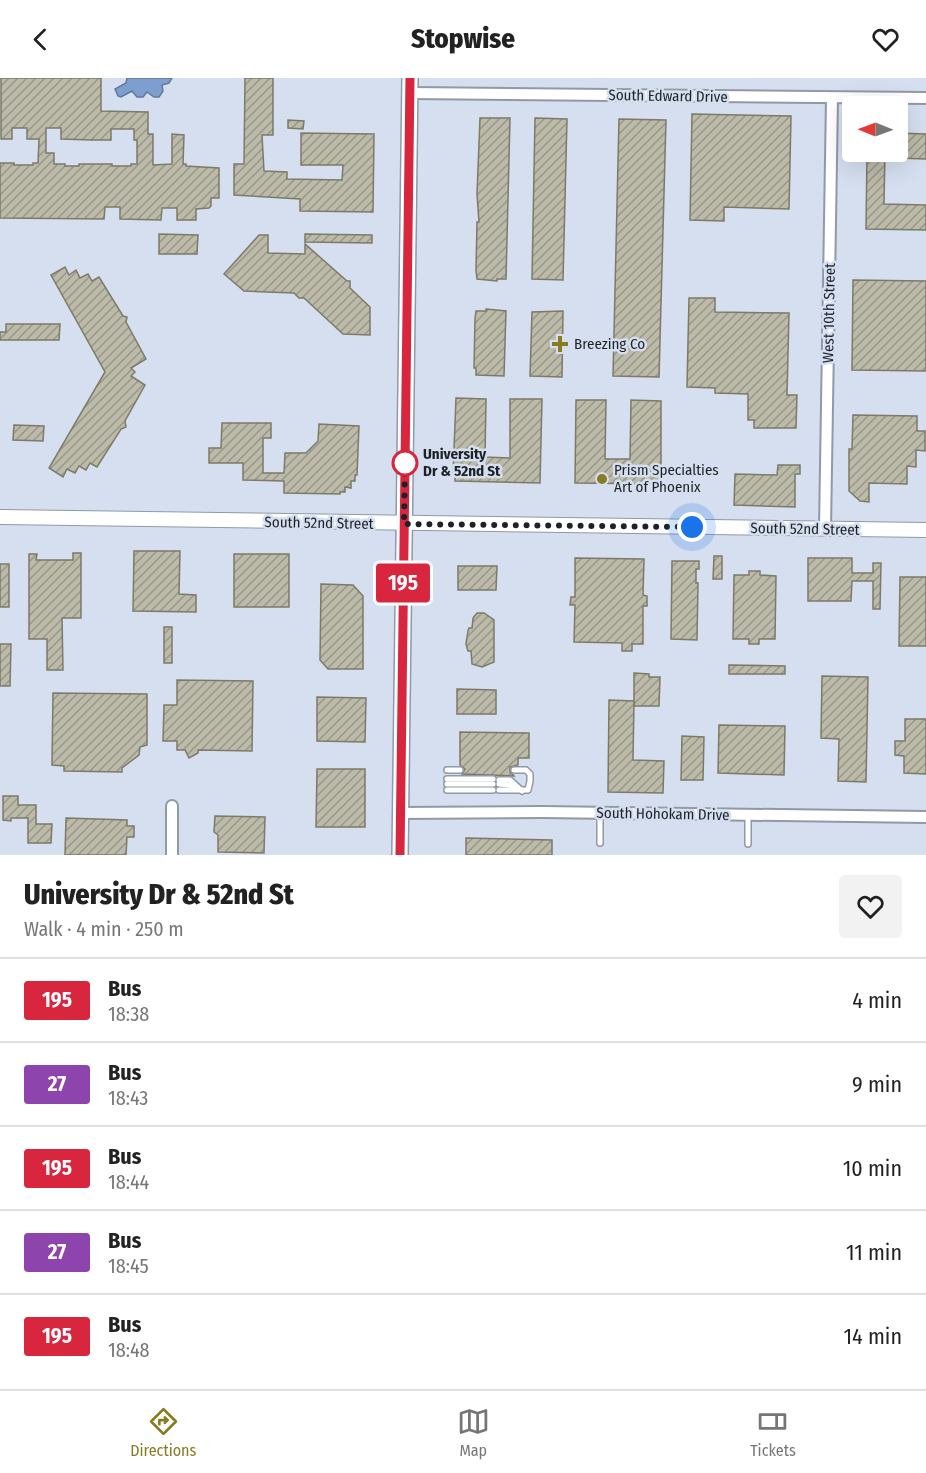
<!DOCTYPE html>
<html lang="en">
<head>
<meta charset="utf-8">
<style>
	:root { --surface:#fff; --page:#f2f2f2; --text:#222; --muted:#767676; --line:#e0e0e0; --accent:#887c22 }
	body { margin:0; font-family:"Fira Sans Condensed",sans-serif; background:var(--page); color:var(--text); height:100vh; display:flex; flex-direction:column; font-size:22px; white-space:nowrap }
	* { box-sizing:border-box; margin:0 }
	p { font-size:20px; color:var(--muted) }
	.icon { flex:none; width:33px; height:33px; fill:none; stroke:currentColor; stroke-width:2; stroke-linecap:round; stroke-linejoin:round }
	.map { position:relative; height:777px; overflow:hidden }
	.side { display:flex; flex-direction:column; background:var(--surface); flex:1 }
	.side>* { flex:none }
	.badge { padding:0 12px; border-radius:4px; font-size:21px; line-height:39px }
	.needle { width:39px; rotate:271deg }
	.controls { position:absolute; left:842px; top:18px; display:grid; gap:12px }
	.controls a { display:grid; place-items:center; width:66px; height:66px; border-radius:6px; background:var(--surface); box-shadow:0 6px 24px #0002; font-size:30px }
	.you { position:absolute; width:30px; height:30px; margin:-15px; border:4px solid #fff; border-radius:50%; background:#1a73e8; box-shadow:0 0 0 9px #1a73e833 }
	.map>.badge { position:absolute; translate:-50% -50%; box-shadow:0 0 0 3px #fff }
	.round { display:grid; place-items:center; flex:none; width:63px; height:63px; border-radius:6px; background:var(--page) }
	.headline { display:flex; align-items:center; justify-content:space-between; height:102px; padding:0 24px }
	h1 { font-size:28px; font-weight:800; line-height:45px }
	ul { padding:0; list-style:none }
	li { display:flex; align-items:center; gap:18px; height:84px; padding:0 24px; border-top:2px solid var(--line) }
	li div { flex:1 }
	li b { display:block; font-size:22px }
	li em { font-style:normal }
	li .badge { min-width:66px; font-weight:700; text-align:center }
	header { display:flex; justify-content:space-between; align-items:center; height:78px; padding:0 24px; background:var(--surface); font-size:27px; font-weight:800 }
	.tab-bar { display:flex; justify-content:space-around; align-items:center; height:84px; border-top:2px solid var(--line); background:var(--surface); font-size:16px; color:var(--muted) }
	.tab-bar a { display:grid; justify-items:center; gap:3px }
	.tab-bar .active { color:var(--accent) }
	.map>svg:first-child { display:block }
</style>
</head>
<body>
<header><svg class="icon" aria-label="back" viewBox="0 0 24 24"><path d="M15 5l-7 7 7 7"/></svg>Stopwise<svg class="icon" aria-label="heart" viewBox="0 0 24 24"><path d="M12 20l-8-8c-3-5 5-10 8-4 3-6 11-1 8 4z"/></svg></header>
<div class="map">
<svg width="926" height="777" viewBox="0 0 926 777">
	<defs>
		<pattern id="building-hatch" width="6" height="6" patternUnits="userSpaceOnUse" patternTransform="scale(1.5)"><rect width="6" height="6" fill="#bcbaa8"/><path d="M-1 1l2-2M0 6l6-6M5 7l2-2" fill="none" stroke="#989789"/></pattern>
	</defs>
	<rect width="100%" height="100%" fill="#d5dff0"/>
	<!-- water -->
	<path fill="#7f9ed0" stroke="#62799e" stroke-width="1.5" d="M127 0H172L169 5 162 7 163 13 159 19H154L147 14 143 19H137L132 13 121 19 118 18 115 11 126 5Z"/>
	<!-- building -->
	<g fill="url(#building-hatch)" stroke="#7c7a68" stroke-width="1.5" fill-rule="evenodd">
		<path d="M1 0H101V33L148 34V56H153V87L172 86V56L184 57 183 86H186V88L219 90V120H211V128L209 130 196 131V142H177V130H162L161 142 120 141V129H105L104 141 0 140V85H14V87H33V85H38L39 61H27V50H12V61H1ZM46 50H61V61L92 62H111V51H134V62H137V86H131V88H112V86H79V88H65V86H54V75H46Z"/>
		<path d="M245 0H273V57H262L264 93 287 94V101L342 102 343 87H301V55L374 56 373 134 300 133V121L234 117V86H244Z"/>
		<path d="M692 36 791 38 789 131 724 129V143L690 142Z"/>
		<path d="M480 40H510L506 201H497V203L477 201 476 192 477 144H479L477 116Z"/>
		<path d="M535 40 567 41 563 202 532 201Z"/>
		<path d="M619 41 666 42 659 299 613 298Z"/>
		<path d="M288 42 304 43 303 51 288 50Z"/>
		<path d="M897 55 926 56V81L897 80Z"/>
		<path d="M867 74H885L884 126 926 127V152L866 151Z"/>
		<path d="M159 156 198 157 197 176H159Z"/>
		<path d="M305 156 372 157V165L305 164Z"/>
		<path d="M259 157H268V175L305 176V166L347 203H350V210L370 229V257L343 256 304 220H299L294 215 244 213 224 196Z"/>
		<path d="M65 189 69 197 76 192 80 200 88 196 92 203 99 199 123 238 127 239 126 244 146 281 131 290 135 294 131 298 145 307 125 343 126 349 121 351 97 389 90 385 86 392 79 388 75 395 67 391 63 399 49 390 105 294 51 197Z"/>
		<path d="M853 202 926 203V293L852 292Z"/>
		<path d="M689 220H715V234L789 235 787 317H797L796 350H754V342H748V316L715 315V310L687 309Z"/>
		<path d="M486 231 506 233 504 298 476 297V290H474L475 241 476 233H486Z"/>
		<path d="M563 233 562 299 530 298 532 234Z"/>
		<path d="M6 246H60L59 262H0V254H6Z"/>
		<path d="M456 320 486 321 485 379 510 380V321H542L540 405 455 403V396H453Z"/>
		<path d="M576 322H606L605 381H630L631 322 661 323V406L575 405Z"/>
		<path d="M853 337 917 338V353H925V373L916 372V389L907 388V406L869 405V424L860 423 849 413V371H852Z"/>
		<path d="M222 345H271V360H263V395H284L285 375H306L318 363 319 346 359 348 357 397H355V403H351V410L345 409V414H340V416L284 415V403L243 402V385H209V370H221Z"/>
		<path d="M14 347 44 348 43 363 13 362Z"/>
		<path d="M778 387H800V396H795V429L734 427 735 396 777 397Z"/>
		<path d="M134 473H180L179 516 196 517V534L133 533Z"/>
		<path d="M73 475H81V540H62L63 592H47V561H29V476H37L36 482H73Z"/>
		<rect x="234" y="476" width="55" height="53"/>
		<path d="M714 478H722V501H713Z"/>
		<path d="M575 480 644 481 643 517 647 518V528H643V566H632V573H622V565L574 564 575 527H570L571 519H575Z"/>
		<path d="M808 480H852V495H873V485H881L880 531H873V503H852L851 523H808Z"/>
		<path d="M672 483H699V491H696V505H698L697 562 671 561Z"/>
		<rect x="0" y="486" width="9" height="43"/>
		<path d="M458 488H497L496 512H458Z"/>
		<path d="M749 493H760V497L776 498 775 561H759V566H749V561H733L734 497H749Z"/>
		<path d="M900 499H926V568H899Z"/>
		<path d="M321 506 353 507 363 518V591H328L320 582Z"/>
		<path d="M477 535H484L494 542V584L482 589 472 586 471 573H468L466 566 468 553 469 550H472L473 540Z"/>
		<rect x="164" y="549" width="8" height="36"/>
		<path d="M0 566H11L10 608H0Z"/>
		<path d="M729 587 785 588V596H729Z"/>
		<path d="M634 595 649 596V599H660L659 628H634Z"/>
		<path d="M822 598 868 599 866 704 838 703 839 661 821 660Z"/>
		<path d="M177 602 253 603 252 673 198 672V675L189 680 185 672H177V663H163L164 627H177Z"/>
		<path d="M457 611 496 612V636H457Z"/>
		<path d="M53 615 147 616V667L140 669 139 677 122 690V694L64 693V688L52 687Z"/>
		<path d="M317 619 366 620 365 664 317 663Z"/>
		<path d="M609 622 634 623 633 682 664 683 663 715 608 714Z"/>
		<path d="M905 641H926V696L904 695V678L895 677V663H905Z"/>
		<path d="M719 647 785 648 784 697 718 695Z"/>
		<path d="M460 654 529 655V680H518V687L510 689V694L514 698 462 696 465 691 460 687Z"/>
		<path d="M682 658 704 659 703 702H681Z"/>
		<path d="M317 691H365V749H316Z"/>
		<path d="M3 718H18V727H36V746H52L51 765H28V740H11V743L3 742Z"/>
		<path d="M215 738 265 739 264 775 218 774V757L214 754Z"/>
		<path d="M66 740 127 742V748H134V759H127L126 777H65Z"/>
		<path d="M466 760 552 762V777H466Z"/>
	</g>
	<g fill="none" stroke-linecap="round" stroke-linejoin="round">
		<!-- service casing -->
		<g stroke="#8f99a8" stroke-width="8">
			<g id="service">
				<path d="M447 692H460"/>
				<path d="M447 701H493"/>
				<path d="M499 702H510L522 713"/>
				<path d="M447 706H493"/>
				<path d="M499 706 509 707 518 711"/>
				<path d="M447 712H493"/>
				<path d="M499 712H528L530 703V696L526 692H514"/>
				<path d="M600 765V735"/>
				<path d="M748 766V737"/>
			</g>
		</g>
		<!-- minor casing -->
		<g stroke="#8f99a8" stroke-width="14">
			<g id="minor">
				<path d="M410 15 926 20"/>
				<path d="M825 451 832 20"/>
				<path d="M400 735 542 734 926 739"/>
				<path d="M172 777V728"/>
			</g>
		</g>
		<!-- secondary casing -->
		<g stroke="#8f99a8" stroke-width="16">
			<path id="secondary" d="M0 439 926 452"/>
		</g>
		<!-- primary casing -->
		<g stroke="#8f99a8" stroke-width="18">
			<path id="primary" d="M400 777 410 0"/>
		</g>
		<!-- service -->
		<use href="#service" stroke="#fff" stroke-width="5"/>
		<!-- minor -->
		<use href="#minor" stroke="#fff" stroke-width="10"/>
		<!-- secondary -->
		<use href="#secondary" stroke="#fff" stroke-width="14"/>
		<!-- primary -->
		<use href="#primary" stroke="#fff" stroke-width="15"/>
	</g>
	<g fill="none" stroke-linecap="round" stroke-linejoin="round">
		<!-- line casing -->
		<g stroke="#fff" stroke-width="14">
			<path id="line" d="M400 777 410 0"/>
		</g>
		<!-- line -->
		<use href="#line" stroke="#d7263d" stroke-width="9"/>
		<!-- walk -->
		<path stroke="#1e2228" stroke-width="6" stroke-dasharray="0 10.8" d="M405 385 404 446 692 449"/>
	</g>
	<!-- markers -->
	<g fill="#887c22" stroke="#d5dff0" stroke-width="2">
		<path d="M557 257h6v6h6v6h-6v6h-6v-6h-6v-6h6z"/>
		<circle cx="602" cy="401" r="6"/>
	</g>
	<circle fill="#fff" stroke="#d7263d" stroke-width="3" cx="405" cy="385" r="12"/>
	<g text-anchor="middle" stroke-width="5" stroke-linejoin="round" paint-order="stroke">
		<!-- street labels -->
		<g font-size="15" fill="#1e2228" stroke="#d5dff0">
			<text transform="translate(668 18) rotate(1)" y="5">South Edward Drive</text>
			<text transform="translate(829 235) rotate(-89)" y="5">West 10th Street</text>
			<text transform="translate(319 445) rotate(1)" y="5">South 52nd Street</text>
			<text transform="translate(805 451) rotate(1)" y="5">South 52nd Street</text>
			<text transform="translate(663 736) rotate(1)" y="5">South Hohokam Drive</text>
		</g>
		<!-- poi labels -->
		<g font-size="15" fill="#1e2228" stroke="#d5dff0" text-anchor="start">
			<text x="574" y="271">Breezing Co</text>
			<text x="614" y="397">Prism Specialties<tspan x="614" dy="17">Art of Phoenix</tspan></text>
		</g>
		<!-- stop labels -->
		<g font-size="15" font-weight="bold" fill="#1e2228" stroke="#d5dff0" text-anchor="start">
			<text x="423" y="381">University<tspan x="423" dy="17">Dr &amp; 52nd St</tspan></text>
		</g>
	</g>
</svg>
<div class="controls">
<a><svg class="needle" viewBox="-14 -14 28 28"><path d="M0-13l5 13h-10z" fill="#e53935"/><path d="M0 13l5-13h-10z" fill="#767676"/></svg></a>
</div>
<div class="you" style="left:692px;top:449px"></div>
<b class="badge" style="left:403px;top:505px;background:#d7263d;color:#fff">195</b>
</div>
<section class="side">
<div class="headline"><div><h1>University Dr &amp; 52nd St</h1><p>Walk · 4 min · 250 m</p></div><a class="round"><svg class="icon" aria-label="heart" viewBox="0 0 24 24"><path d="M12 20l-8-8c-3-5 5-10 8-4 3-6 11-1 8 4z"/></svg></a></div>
<ul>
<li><span class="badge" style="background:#d7263d;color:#fff">195</span><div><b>Bus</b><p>18:38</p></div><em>4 min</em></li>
<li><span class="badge" style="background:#8e44ad;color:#fff">27</span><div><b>Bus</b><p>18:43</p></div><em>9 min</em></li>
<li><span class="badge" style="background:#d7263d;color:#fff">195</span><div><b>Bus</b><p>18:44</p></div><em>10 min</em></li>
<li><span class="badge" style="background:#8e44ad;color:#fff">27</span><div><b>Bus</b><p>18:45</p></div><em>11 min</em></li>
<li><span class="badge" style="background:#d7263d;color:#fff">195</span><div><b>Bus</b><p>18:48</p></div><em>14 min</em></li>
</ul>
</section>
<nav class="tab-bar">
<a class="active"><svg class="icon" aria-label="directions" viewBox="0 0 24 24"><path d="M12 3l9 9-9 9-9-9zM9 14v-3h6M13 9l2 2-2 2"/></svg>Directions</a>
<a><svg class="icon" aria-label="map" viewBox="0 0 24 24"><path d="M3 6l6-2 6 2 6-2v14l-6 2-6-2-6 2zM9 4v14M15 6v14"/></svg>Map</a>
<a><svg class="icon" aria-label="tickets" viewBox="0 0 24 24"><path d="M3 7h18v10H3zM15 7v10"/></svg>Tickets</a>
</nav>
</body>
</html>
